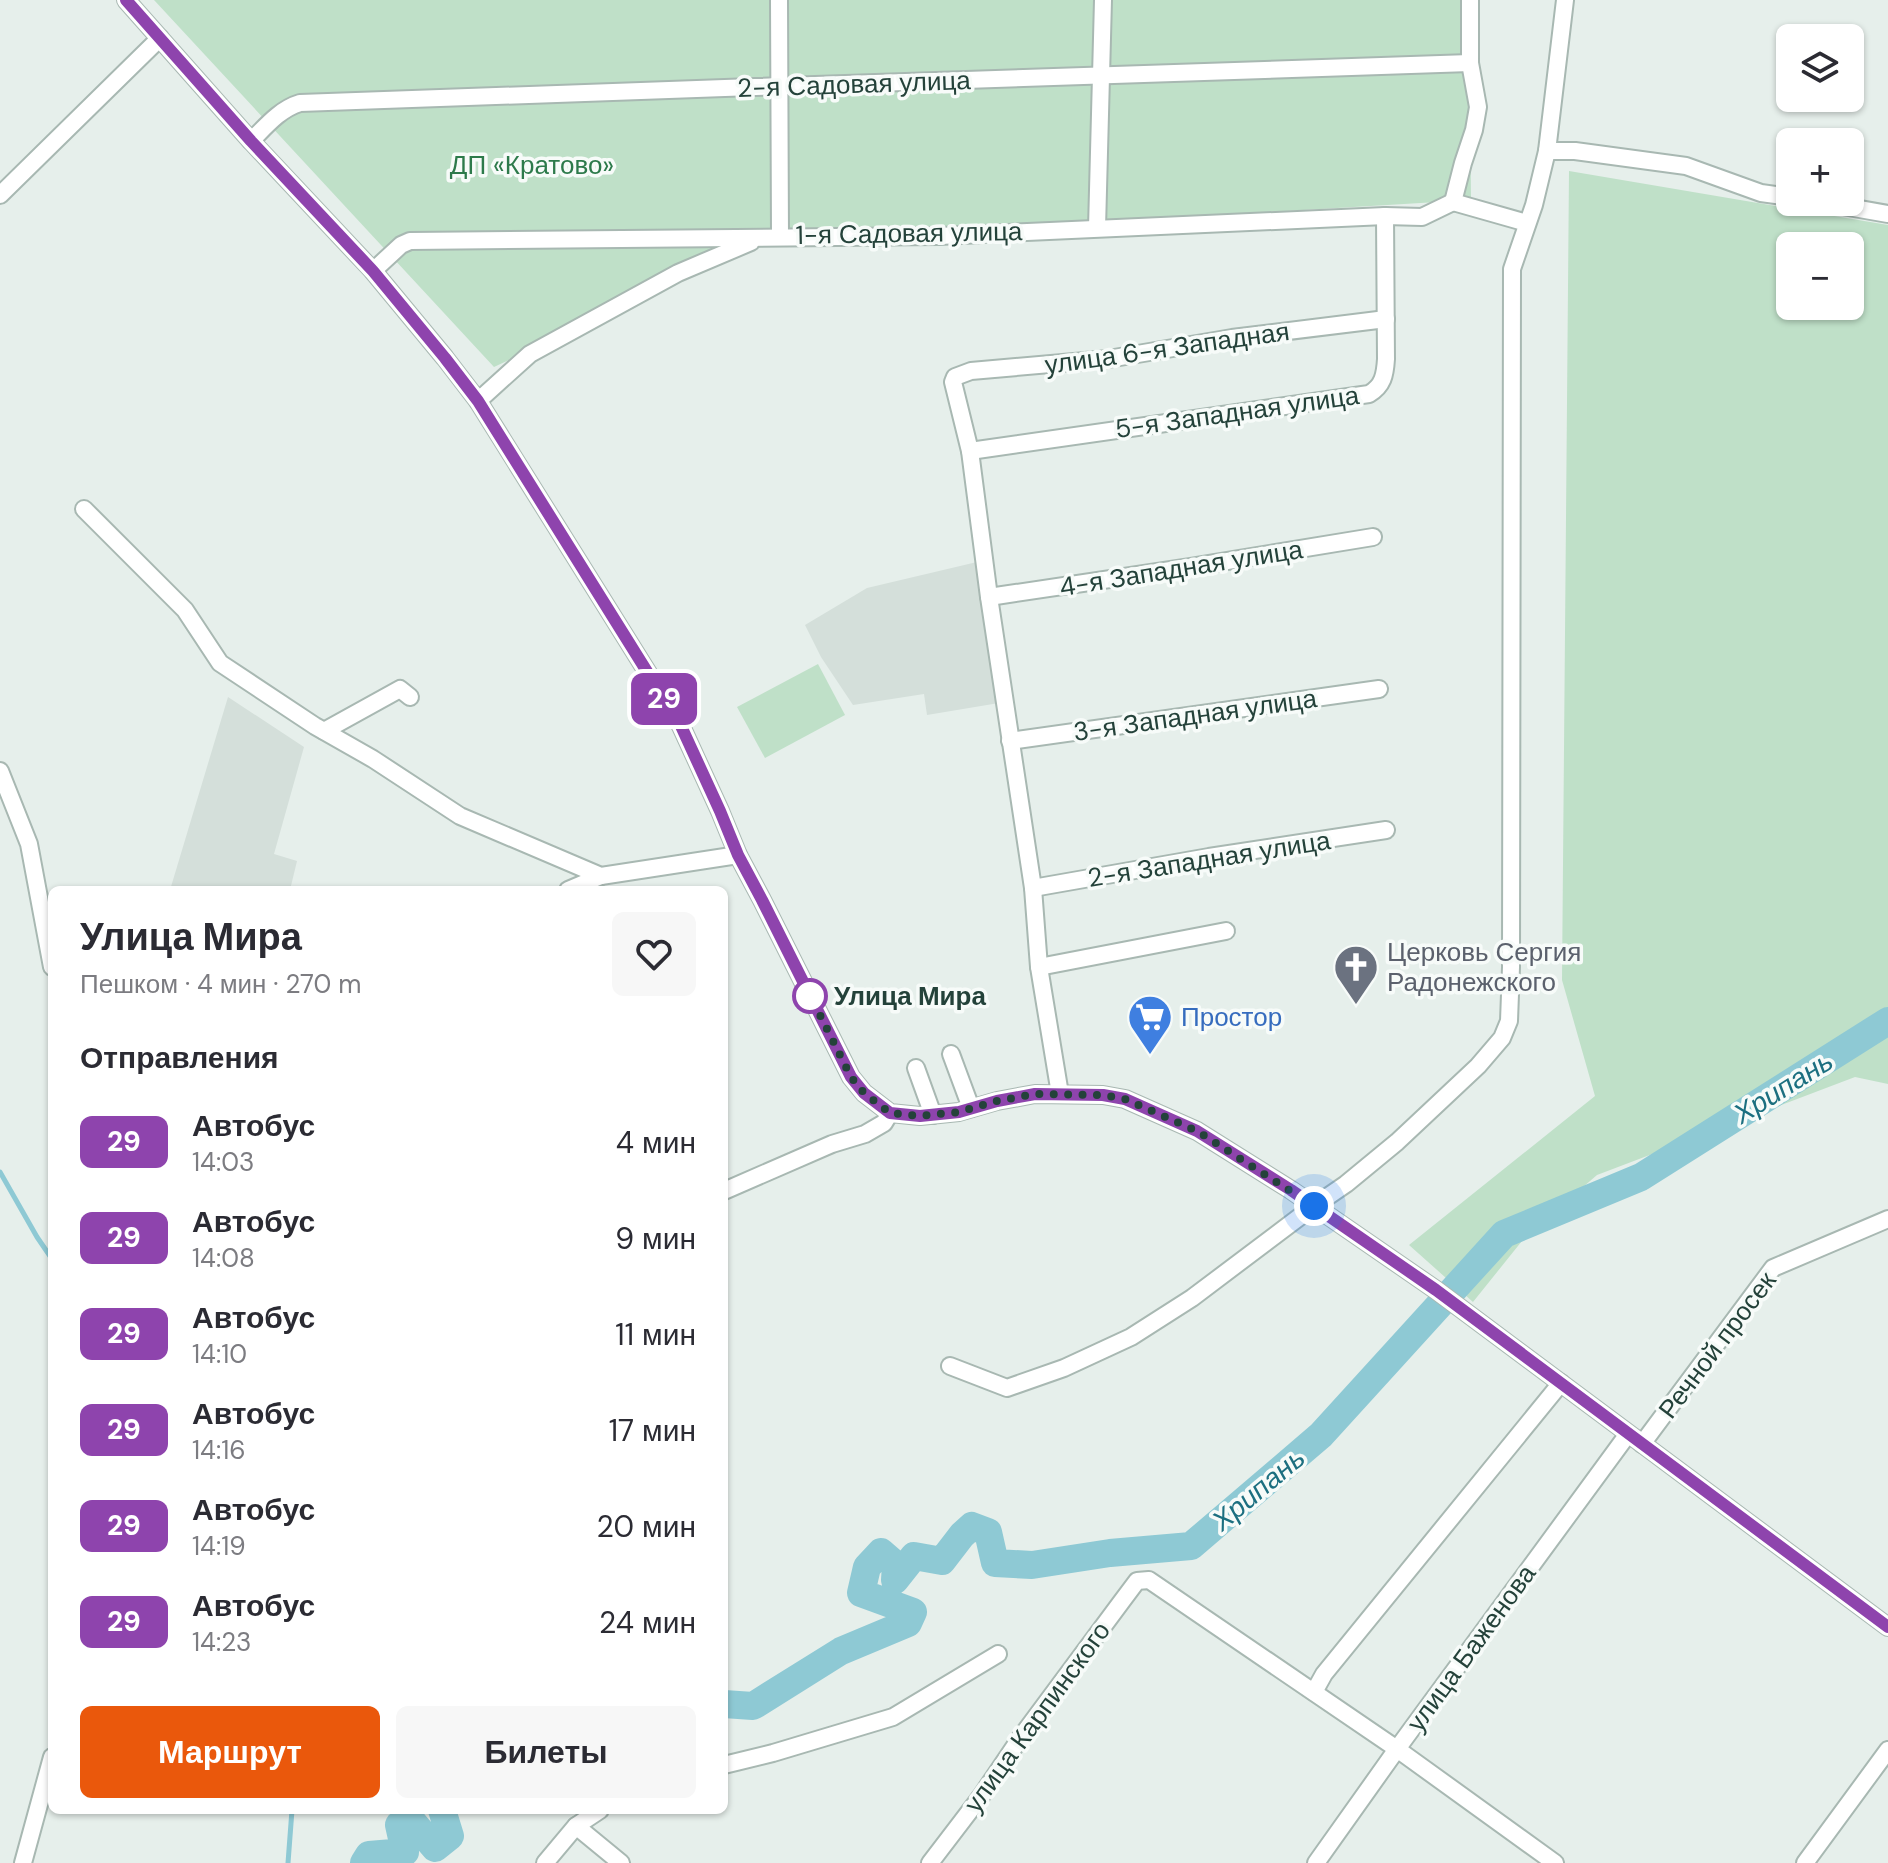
<!DOCTYPE html>
<html lang="ru">
<head>
<meta charset="utf-8">
<style>
	:root { --surface:#fff; --page:#f7f7f7; --text:#2b2b33; --muted:#7c7c81; --accent:#ea580c }
	body { margin:0; font-family:"DM Sans",sans-serif; background:var(--page); color:var(--text); height:100vh; display:flex; flex-direction:column; font-size:30px; white-space:nowrap }
	* { box-sizing:border-box; margin:0 }
	p { font-size:26px; color:var(--muted) }
	.icon { flex:none; width:44px; height:44px; fill:none; stroke:currentColor; stroke-width:2; stroke-linecap:round; stroke-linejoin:round }
	.map { position:relative; flex:1; overflow:hidden }
	.details { position:absolute; left:48px; top:886px; width:680px; height:928px; display:flex; flex-direction:column; background:var(--surface); border-radius:12px; box-shadow:0 2px 6px #0004 }
	.details>* { flex:none }
	.badge { padding:0 16px; border-radius:12px; font-size:28px; line-height:52px }
	.fabs { position:absolute; left:1776px; top:24px; display:grid; gap:16px }
	.fabs a { display:grid; place-items:center; width:88px; height:88px; border-radius:12px; background:var(--surface); box-shadow:0 2px 6px #0004; font-size:40px }
	.you { position:absolute; width:40px; height:40px; margin:-20px; border:6px solid #fff; border-radius:50%; background:#1a73e8; box-shadow:0 0 0 12px #1a73e833 }
	.map>.badge { position:absolute; translate:-50% -50%; box-shadow:0 0 0 4px #fff }
	h2 { padding:0 32px; font-size:30px; line-height:72px }
	.round { display:grid; place-items:center; flex:none; width:84px; height:84px; border-radius:12px; background:var(--page) }
	.overview { display:flex; align-items:center; justify-content:space-between; height:136px; padding:0 32px }
	h1 { font-size:38px; font-weight:800; line-height:60px }
	.cta { display:flex; gap:16px; margin-top:auto; padding:16px 32px }
	.cta a { flex:1; height:92px; border-radius:12px; background:var(--accent); color:#fff; font-size:32px; font-weight:800; line-height:92px; text-align:center }
	.cta a+a { background:var(--page); color:var(--text) }
	ul { padding:0; list-style:none }
	li { display:flex; align-items:center; gap:24px; height:96px; padding:0 32px }
	li div { flex:1 }
	li b { display:block; font-size:30px }
	li em { font-style:normal }
	li .badge { min-width:88px; font-weight:700; text-align:center }
	.map>svg:first-child { display:block }
</style>
</head>
<body>
<div class="map">
<svg width="1888" height="1863" viewBox="0 0 1888 1863">
	<rect width="100%" height="100%" fill="#e6efeb"/>
	<!-- built -->
	<g fill="#d4dfda">
		<path d="M977 562 999 703 927 715 924 694 853 705 821 657 805 625 867 588Z"/>
		<path d="M228 697 304 747 274 854 297 861 290 890H170Z"/>
	</g>
	<!-- green -->
	<g fill="#bfe0c8" fill-rule="evenodd">
		<path d="M154 0H1469L1471 200 758 243 494 367Z"/>
		<path d="M1569 171 1888 225V1084L1855 1077 1597 1175 1526 1236 1473 1302 1409 1245 1595 1096 1562 980ZM1790 246H1850V306H1790Z"/>
		<path d="M818 664 845 715 765 758 737 707Z"/>
	</g>
	<g fill="none" stroke-linecap="round" stroke-linejoin="round">
		<!-- stream -->
		<g stroke="#8ec9d4" stroke-width="5">
			<path d="M0 1172 37 1237 52 1259"/>
			<path d="M288 1863 292 1810"/>
		</g>
		<!-- river -->
		<g stroke="#8ec9d4" stroke-width="28">
			<path d="M724 1704 753 1706 841 1651 908 1623 913 1612 861 1593 867 1567 881 1552 896 1565 895 1580 914 1556 942 1561 962 1535 972 1526 988 1532 995 1563 1032 1565 1110 1553 1191 1546 1321 1435 1504 1234 1641 1177 1888 1021"/>
			<path d="M364 1863 369 1855 405 1852 399 1825 411 1820 435 1848 450 1836 442 1810"/>
		</g>
		<!-- street casing -->
		<g stroke="#a8b8b2" stroke-width="20">
			<g id="street">
				<path d="M126 0 251 141 373 271 445 358 478 401 681 726 720 811 738 855 762 900 851 1077 864 1093 890 1113 920 1116 959 1112 997 1101 1035 1094 1103 1095 1125 1099 1197 1131 1291 1190 1436 1290 1888 1627"/>
				<path d="M779 0 780 236"/>
				<path d="M1470 0V63L1478 107 1474 130 1463 163 1453 202 1527 223"/>
				<path d="M251 141C266 126 280 109 300 103 690 90 1080 74 1470 63"/>
				<path d="M1547 151H1575L1686 166 1761 193 1790 197"/>
				<path d="M0 195 160 38"/>
				<path d="M1820 202 1888 214"/>
				<path d="M1097 228 1103 0"/>
				<path d="M373 271 401 245 410 241 939 236 1385 216 1422 217 1453 202"/>
				<path d="M478 401 530 354 678 273 751 242"/>
				<path d="M970 451 1369 394C1383 386 1385 375 1386 359L1385 216"/>
				<path d="M84 509 185 610 220 663 315 726 373 759 460 816 601 876 738 855"/>
				<path d="M989 597 1191 567 1373 537"/>
				<path d="M324 731 400 689 410 697"/>
				<path d="M1010 741 1379 689"/>
				<path d="M0 771 29 844 52 967"/>
				<path d="M1033 888 1209 857 1386 830"/>
				<path d="M568 890 601 876"/>
				<path d="M1039 967 1226 931"/>
				<path d="M951 1054 971 1108"/>
				<path d="M916 1068 933 1115"/>
				<path d="M1060 1094 1039 967 1033 888 989 597 970 451 953 382 955 377 971 371 1108 359 1232 338 1386 319"/>
				<path d="M724 1191 832 1144 865 1134 884 1123 890 1113"/>
				<path d="M950 1366 1007 1388 1064 1368 1131 1337 1192 1298 1314 1206 1346 1184 1397 1142 1478 1066 1502 1038 1509 1021 1511 967 1512 269 1534 205 1547 151 1565 0"/>
				<path d="M1642 1444 1773 1268 1888 1219"/>
				<path d="M1314 1692 1324 1674 1561 1383"/>
				<path d="M724 1765 773 1753 893 1717 998 1654"/>
				<path d="M576 1826 621 1863"/>
				<path d="M23 1863 52 1757"/>
				<path d="M545 1863 576 1826 600 1810"/>
				<path d="M930 1863 982 1795 1021 1737 1122 1601 1137 1581 1149 1580 1397 1749 1555 1863"/>
				<path d="M1316 1863 1397 1749 1628 1434"/>
				<path d="M1805 1863 1888 1750"/>
			</g>
		</g>
		<!-- street -->
		<use href="#street" stroke="#fff" stroke-width="16"/>
	</g>
	<g fill="none" stroke-linecap="round" stroke-linejoin="round">
		<!-- line casing -->
		<g stroke="#fff" stroke-width="18">
			<path id="line" d="M126 0 251 141 373 271 445 358 478 401 681 726 720 811 738 855 762 900 851 1077 864 1093 890 1113 920 1116 959 1112 997 1101 1035 1094 1103 1095 1125 1099 1197 1131 1291 1190 1436 1290 1888 1627"/>
		</g>
		<!-- line -->
		<use href="#line" stroke="#8e44ad" stroke-width="12"/>
		<!-- walk -->
		<path stroke="#24423a" stroke-width="8" stroke-dasharray="0 14.4" d="M810 996 809 993 851 1077 864 1093 890 1113 920 1116 959 1112 997 1101 1035 1094 1103 1095 1125 1099 1197 1131 1314 1206"/>
	</g>
	<!-- icons -->
	<defs>
		<g id="church-pin" transform="scale(2.3)"><path d="M0 17L-7.5 6A9.5 9.5 0 1 1 7.5 6Z" fill="#6b7280" stroke="#f7fbf9"/><path d="M-1.2-6h2.4v3.5h3.3v2.4h-3.3V6h-2.4V-.1h-3.3v-2.4h3.3Z" fill="#fff"/></g>
		<g id="supermarket-pin" transform="scale(2.3)"><path d="M0 17L-7.5 6A9.5 9.5 0 1 1 7.5 6Z" fill="#3f7fe0" stroke="#f7fbf9"/><path d="M-6-5.5h2.5l.6 2H6L4.5 2H-2.5L-4.4-4H-6ZM-1.5 3.2a1.3 1.3 0 1 0 .1 0ZM3 3.2a1.3 1.3 0 1 0 .1 0Z" fill="#fff"/></g>
	</defs>
	<g fill-rule="evenodd">
		<use href="#church-pin" x="1356" y="967"/>
		<use href="#supermarket-pin" x="1150" y="1017"/>
	</g>
	<!-- markers -->
	<circle fill="#fff" stroke="#8e44ad" stroke-width="4" cx="810" cy="996" r="16"/>
	<g text-anchor="middle" stroke-width="7" stroke-linejoin="round" paint-order="stroke">
		<!-- street labels -->
		<g font-size="26" fill="#24423a" stroke="#f7fbf9">
			<text transform="translate(854 84) rotate(-2)" y="9">2-я Садовая улица</text>
			<text transform="translate(909 233) rotate(-1)" y="9">1-я Садовая улица</text>
			<text transform="translate(1167 348) rotate(-8)" y="9">улица 6-я Западная</text>
			<text transform="translate(1237 412) rotate(-8)" y="9">5-я Западная улица</text>
			<text transform="translate(1181 568) rotate(-9)" y="9">4-я Западная улица</text>
			<text transform="translate(1195 715) rotate(-8)" y="9">3-я Западная улица</text>
			<text transform="translate(1209 859) rotate(-9)" y="9">2-я Западная улица</text>
			<text transform="translate(1717 1345) rotate(-53)" y="9">Речной просек</text>
			<text transform="translate(1471 1648) rotate(-54)" y="9">улица Баженова</text>
			<text transform="translate(1037 1717) rotate(-54)" y="9">улица Карпинского</text>
		</g>
		<!-- park labels -->
		<g font-size="26" fill="#2d7a4b" stroke="#f7fbf9">
			<text x="532" y="174">ДП «Кратово»</text>
		</g>
		<!-- worship labels -->
		<g font-size="26" fill="#5b616d" stroke="#f7fbf9" text-anchor="start">
			<text x="1387" y="961">Церковь Сергия<tspan x="1387" dy="30">Радонежского</tspan></text>
		</g>
		<!-- stop labels -->
		<g font-size="26" font-weight="bold" fill="#24423a" stroke="#f7fbf9" text-anchor="start">
			<text x="834" y="1005">Улица Мира</text>
		</g>
		<!-- shop labels -->
		<g font-size="26" fill="#366cbe" stroke="#f7fbf9" text-anchor="start">
			<text x="1181" y="1026">Простор</text>
		</g>
		<!-- water labels -->
		<g font-size="28" font-style="italic" fill="#1c6f80" stroke="#f7fbf9">
			<text transform="translate(1783 1087) rotate(-32)" y="10">Хрипань</text>
			<text transform="translate(1258 1489) rotate(-40)" y="10">Хрипань</text>
		</g>
	</g>
</svg>
<div class="fabs">
<a><svg class="icon" aria-label="layers" viewBox="0 0 24 24"><path d="M12 4l9 5-9 5-9-5zM3 14l9 5 9-5"/></svg></a>
<a>+</a>
<a>−</a>
</div>
<div class="you" style="left:1314px;top:1206px"></div>
<b class="badge" style="left:664px;top:699px;background:#8e44ad;color:#fff">29</b>
<section class="details">
<div class="overview"><div><h1>Улица Мира</h1><p>Пешком · 4 мин · 270 m</p></div><a class="round"><svg class="icon" aria-label="heart" viewBox="0 0 24 24"><path d="M12 20l-8-8c-3-5 5-10 8-4 3-6 11-1 8 4z"/></svg></a></div>
<h2>Отправления</h2>
<ul>
<li><span class="badge" style="background:#8e44ad;color:#fff">29</span><div><b>Автобус</b><p>14:03</p></div><em>4 мин</em></li>
<li><span class="badge" style="background:#8e44ad;color:#fff">29</span><div><b>Автобус</b><p>14:08</p></div><em>9 мин</em></li>
<li><span class="badge" style="background:#8e44ad;color:#fff">29</span><div><b>Автобус</b><p>14:10</p></div><em>11 мин</em></li>
<li><span class="badge" style="background:#8e44ad;color:#fff">29</span><div><b>Автобус</b><p>14:16</p></div><em>17 мин</em></li>
<li><span class="badge" style="background:#8e44ad;color:#fff">29</span><div><b>Автобус</b><p>14:19</p></div><em>20 мин</em></li>
<li><span class="badge" style="background:#8e44ad;color:#fff">29</span><div><b>Автобус</b><p>14:23</p></div><em>24 мин</em></li>
</ul>
<div class="cta"><a>Маршрут</a><a>Билеты</a></div>
</section>
</div>
</body>
</html>
